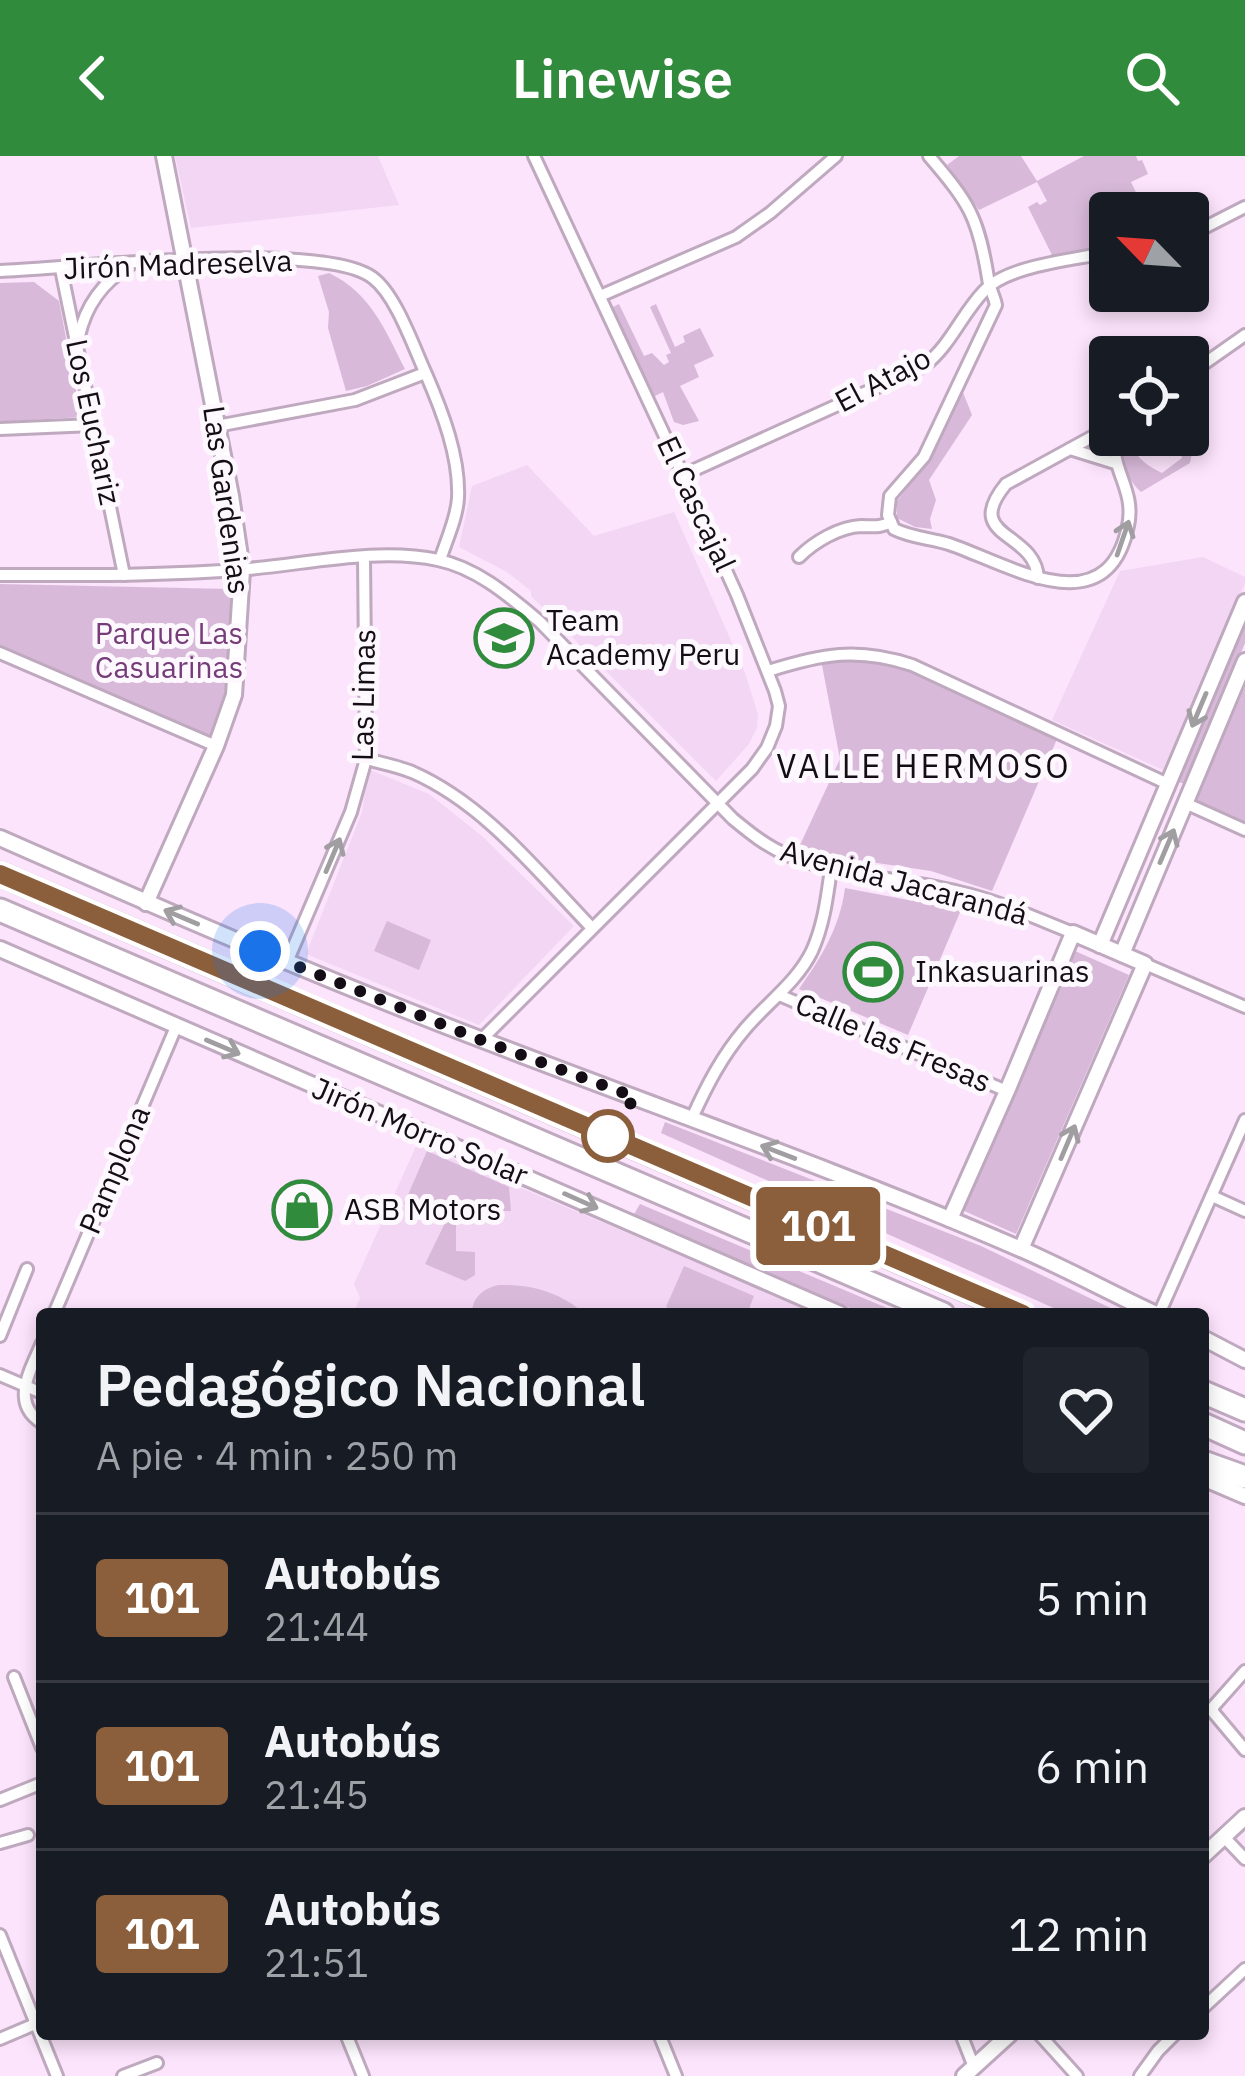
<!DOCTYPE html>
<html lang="es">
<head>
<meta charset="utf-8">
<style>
	:root { --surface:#171b24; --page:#20242c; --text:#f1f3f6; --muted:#9ea1a6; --line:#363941; --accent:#318b3c }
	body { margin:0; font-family:"IBM Plex Sans",sans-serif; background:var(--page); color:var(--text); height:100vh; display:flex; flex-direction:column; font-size:45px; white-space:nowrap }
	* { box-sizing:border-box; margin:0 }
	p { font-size:39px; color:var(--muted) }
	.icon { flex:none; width:66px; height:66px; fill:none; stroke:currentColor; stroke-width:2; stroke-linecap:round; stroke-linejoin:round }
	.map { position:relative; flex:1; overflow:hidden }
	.drawer { position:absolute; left:36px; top:1152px; width:1173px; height:732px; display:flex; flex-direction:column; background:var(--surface); border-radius:12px; box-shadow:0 6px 18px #0003 }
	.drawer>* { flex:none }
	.badge { padding:0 24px; border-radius:9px; font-size:42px; line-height:78px }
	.needle { width:78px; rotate:295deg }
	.controls { position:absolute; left:1089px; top:36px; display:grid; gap:24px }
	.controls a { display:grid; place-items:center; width:120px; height:120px; border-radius:12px; background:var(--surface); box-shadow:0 6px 18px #0003; font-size:60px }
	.you { position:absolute; width:60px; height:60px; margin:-30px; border:9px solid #fff; border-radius:50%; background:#1a73e8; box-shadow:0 0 0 18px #1a73e833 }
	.map>.badge { position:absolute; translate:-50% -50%; box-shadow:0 0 0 6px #fff }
	.round { display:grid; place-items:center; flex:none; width:126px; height:126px; border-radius:12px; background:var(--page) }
	.summary { display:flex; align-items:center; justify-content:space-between; height:204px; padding:0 60px }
	h1 { font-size:57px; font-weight:600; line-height:90px }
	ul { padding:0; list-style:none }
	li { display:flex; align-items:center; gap:36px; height:168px; padding:0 60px; border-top:3px solid var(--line) }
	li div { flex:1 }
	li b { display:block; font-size:45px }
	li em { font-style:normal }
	li .badge { min-width:132px; font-weight:700; text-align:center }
	header { display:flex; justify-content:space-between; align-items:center; height:156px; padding:0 60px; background:var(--accent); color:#fff; font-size:54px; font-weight:600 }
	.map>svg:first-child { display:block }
</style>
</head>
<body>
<header><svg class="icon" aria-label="back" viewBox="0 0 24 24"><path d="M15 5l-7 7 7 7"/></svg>Linewise<svg class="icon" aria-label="search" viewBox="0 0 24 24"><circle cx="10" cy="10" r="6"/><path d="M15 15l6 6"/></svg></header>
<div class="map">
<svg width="1245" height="1920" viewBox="0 0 1245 1920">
	<rect width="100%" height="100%" fill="#fce4fc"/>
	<!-- built -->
	<g fill="#f3d6f4">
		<path d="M175 0H378L399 49 191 72Z"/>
		<path d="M527 309 594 380 674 356 744 514 758 558 757 572 749 588 716 625 531 440V435L507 416 459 391 472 330Z"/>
		<path d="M1203 401 1245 421V427L1163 614 1052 564 1120 415Z"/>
		<path d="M368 613 429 638 482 680 574 770 479 869 306 798 362 656Z"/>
		<path d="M417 988 819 1158H353L360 1142 354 1128Z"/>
	</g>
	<!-- green -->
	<g fill="#d8b9d9">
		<path d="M959 0H1021L1037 25 1084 0H1136L1138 5 1142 4 1148 18 1131 26 1146 57H1110V88L1053 101 1028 51 1037 46 1040 49 1047 45 1037 26 979 54 947 9Z"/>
		<path d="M329 117C371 137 385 174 405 213L367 230 346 235 328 172 329 156 318 120Z"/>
		<path d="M34 126 59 145 81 261 0 266V127Z"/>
		<path d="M619 148 644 200 652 197 664 209 669 206 666 199 671 197 650 151 656 148 675 191 685 186 683 180 700 172 714 200 694 209 699 221 680 230 699 265 683 269 674 266 663 236 651 242 611 152Z"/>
		<path d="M962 234 972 259 929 324 936 344 930 363 932 373 915 371 897 362V345L931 302Z"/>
		<path d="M1188 276 1194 287 1190 307 1141 336C1124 320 1121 302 1121 279H1133C1131 300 1145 308 1162 317L1182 302 1177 284 1182 279H1188Z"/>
		<path d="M0 428 230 433 233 491 229 531 211 582 14 499 0 489Z"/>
		<path d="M1245 460V487L1185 628 1175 625Z"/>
		<path d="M839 500 877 504 930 520 1057 583 992 735 931 715 830 700 800 689 840 603 821 504Z"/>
		<path d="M1245 531V667L1196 644Z"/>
		<path d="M845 732 961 754 908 879 799 833C821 802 840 771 845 732Z"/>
		<path d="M387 765 431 784 419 814 374 795Z"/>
		<path d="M1075 795 1129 819 1016 1078 962 1054Z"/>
		<path d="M665 966 981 1090 1123 1158H1067L661 977Z"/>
		<path d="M427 995 509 1031 511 1055H485L483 1047H471L470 1054 456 1056V1095L475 1096V1119L465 1125 425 1108 445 1067 404 1048Z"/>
		<path d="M640 1048 887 1152 888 1158H864L633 1060Z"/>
		<path d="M684 1110 754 1140 747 1158H682L666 1151Z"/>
		<path d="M498 1129C531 1128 560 1136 585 1158H472C472 1141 483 1133 498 1129Z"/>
	</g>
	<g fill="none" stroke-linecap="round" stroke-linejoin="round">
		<!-- minor casing -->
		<g stroke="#bfa9bf" stroke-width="16">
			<g id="minor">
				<path d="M929 0C969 47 978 60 988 122 989 132 994 139 996 149L924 301 890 340 888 359 894 373C912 382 930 382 949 388 1008 408 1107 472 1128 370 1136 333 1110 315 1115 279"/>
				<path d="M1188 80 1245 51"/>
				<path d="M61 113 124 419"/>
				<path d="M0 115C72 112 325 84 373 122 396 139 414 192 426 218 442 255 460 301 458 342 457 362 446 385 440 404"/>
				<path d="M600 140 736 81 770 57 836 0"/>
				<path d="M79 180C86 149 102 127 129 110"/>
				<path d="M1188 219 1245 179"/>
				<path d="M217 270 355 244 425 217"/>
				<path d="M0 273 93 269"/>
				<path d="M1070 293 1115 307"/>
				<path d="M683 319 924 210C951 189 961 159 984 135 1008 109 1074 104 1110 96"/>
				<path d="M799 401C814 386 839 371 861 370 874 370 879 372 891 366"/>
				<path d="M0 419C82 419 165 420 247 413 307 408 379 391 438 404 477 412 509 440 539 465L733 663C750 677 766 690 787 699 841 721 903 722 959 736 999 745 1035 762 1073 777"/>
				<path d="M1038 422C1035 374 961 383 1006 328L1110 271"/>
				<path d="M0 497 216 590"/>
				<path d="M768 515C822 498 857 491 912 509L1168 628"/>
				<path d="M366 603C381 607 397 610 412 616 485 648 537 715 591 771"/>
				<path d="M1185 647 1245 674"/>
				<path d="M287 806 351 656 366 603 364 402"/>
				<path d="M1145 808 1245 851"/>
				<path d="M779 839 1007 935"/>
				<path d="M481 884 752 613 767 592 776 570 779 550 775 535 737 439 683 319 534 0"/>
				<path d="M692 962C707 929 722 900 745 873 767 847 797 826 812 795 824 768 827 741 831 713"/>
				<path d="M1212 1040 1245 1055"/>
				<path d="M54 1158 176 871"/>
				<path d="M1159 1158 1245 964"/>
				<path d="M0 1180 27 1113"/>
				<path d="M42 1187C30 1215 10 1247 42 1267"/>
				<path d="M0 1219 42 1237"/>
				<path d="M1245 1515 1213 1551V1556L1245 1594"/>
				<path d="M14 1521 42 1592"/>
				<path d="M0 1644 42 1627"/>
				<path d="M1224 1681 1245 1703"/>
				<path d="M0 1687 28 1679"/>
				<path d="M0 1779 57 1920"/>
				<path d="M1203 1852 1245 1813"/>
				<path d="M346 1878 363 1920"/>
				<path d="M659 1878 676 1920"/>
				<path d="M961 1878 974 1911"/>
				<path d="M1039 1878 1077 1920"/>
				<path d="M0 1883 42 1865"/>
				<path d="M123 1920 157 1907"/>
				<path d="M1140 1920 1158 1895 1175 1878"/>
			</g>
		</g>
		<!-- tertiary casing -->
		<g stroke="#bfa9bf" stroke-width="20">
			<g id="tertiary">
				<path d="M0 682C159 752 318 821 480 883 659 952 840 1015 1016 1091 1063 1111 1109 1136 1156 1158"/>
				<path d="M146 747 216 590 234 539 242 414 231 340 164 0"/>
				<path d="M1100 789 1245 446"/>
				<path d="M0 793 840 1158"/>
				<path d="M1122 798 1245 505"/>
				<path d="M950 1063 1007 935 1073 777 1145 808 1021 1093"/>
				<path d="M1203 1182 1245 1204"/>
				<path d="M1203 1322 1245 1340"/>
				<path d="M1203 1700 1245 1661"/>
				<path d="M964 1920 1010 1878"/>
			</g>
		</g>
		<!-- motorway casing -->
		<g stroke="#bfa9bf" stroke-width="27">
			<g id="motorway">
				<path d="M0 718 1022 1158"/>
				<path d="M0 754 943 1158"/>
				<path d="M1203 1236 1245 1254"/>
				<path d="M1203 1268 1245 1287"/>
				<path d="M1203 1306 1245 1321"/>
			</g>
		</g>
		<!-- minor -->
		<use href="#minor" stroke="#fff" stroke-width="10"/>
		<!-- tertiary -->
		<use href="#tertiary" stroke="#fff" stroke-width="14"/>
		<!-- motorway -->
		<use href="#motorway" stroke="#fff" stroke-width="21"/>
	</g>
	<!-- one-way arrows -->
	<defs><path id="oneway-shaft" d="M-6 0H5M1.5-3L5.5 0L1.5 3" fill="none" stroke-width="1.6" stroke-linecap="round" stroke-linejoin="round" transform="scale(3)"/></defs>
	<g stroke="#a19ea1">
		<use href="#oneway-shaft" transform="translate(1123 382) rotate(-71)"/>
		<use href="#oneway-shaft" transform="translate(1199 554) rotate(113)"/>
		<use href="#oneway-shaft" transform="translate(1167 690) rotate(-67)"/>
		<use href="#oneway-shaft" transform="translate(333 699) rotate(-67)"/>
		<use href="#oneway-shaft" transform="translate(181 761) rotate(-157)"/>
		<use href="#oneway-shaft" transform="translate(223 891) rotate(23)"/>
		<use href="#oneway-shaft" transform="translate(1068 986) rotate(-67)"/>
		<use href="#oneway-shaft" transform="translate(778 996) rotate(-159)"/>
		<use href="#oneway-shaft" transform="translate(581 1045) rotate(24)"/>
	</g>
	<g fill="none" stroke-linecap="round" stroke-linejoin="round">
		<!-- line casing -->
		<g stroke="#fff" stroke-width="27">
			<path id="line" d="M0 718 1023 1158"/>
		</g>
		<!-- line -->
		<use href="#line" stroke="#8b5e3c" stroke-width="18"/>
		<!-- walk -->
		<path stroke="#150d15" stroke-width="12" stroke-dasharray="0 21.6" d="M260 795 481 884 635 941 608 980"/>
	</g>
	<!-- icons -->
	<defs>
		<g id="school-ring" transform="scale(3)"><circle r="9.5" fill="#fdf8fd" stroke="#318b3c" stroke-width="1.5"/><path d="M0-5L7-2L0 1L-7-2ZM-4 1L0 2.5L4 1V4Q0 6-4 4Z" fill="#318b3c"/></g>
		<g id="stadium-ring" transform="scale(3)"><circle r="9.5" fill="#fdf8fd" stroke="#318b3c" stroke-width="1.5"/><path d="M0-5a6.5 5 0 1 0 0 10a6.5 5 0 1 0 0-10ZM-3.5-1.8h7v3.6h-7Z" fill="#318b3c"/></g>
		<g id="shop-ring" transform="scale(3)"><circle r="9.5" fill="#fdf8fd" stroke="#318b3c" stroke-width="1.5"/><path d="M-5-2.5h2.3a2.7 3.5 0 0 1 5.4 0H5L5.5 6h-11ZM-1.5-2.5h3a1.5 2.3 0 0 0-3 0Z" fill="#318b3c"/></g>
	</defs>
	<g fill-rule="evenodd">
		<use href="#school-ring" x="504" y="482"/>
		<use href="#stadium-ring" x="873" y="816"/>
		<use href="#shop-ring" x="302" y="1054"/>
	</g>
	<!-- markers -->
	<circle fill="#fff" stroke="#8b5e3c" stroke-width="6" cx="608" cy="980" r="24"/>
	<g text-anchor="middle" stroke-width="10" stroke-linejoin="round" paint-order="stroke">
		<!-- street labels -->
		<g font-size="30" fill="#150d15" stroke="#fdf8fd">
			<text transform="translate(178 109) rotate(-2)" y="10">Jirón Madreselva</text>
			<text transform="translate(883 224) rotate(-28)" y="10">El Atajo</text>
			<text transform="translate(93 266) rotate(78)" y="10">Los Euchariz</text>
			<text transform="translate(226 344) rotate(82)" y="10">Las Gardenias</text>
			<text transform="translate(696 348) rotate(65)" y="10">El Cascajal</text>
			<text transform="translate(364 539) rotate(-89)" y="10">Las Limas</text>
			<text transform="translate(904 727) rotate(15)" y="10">Avenida Jacarandá</text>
			<text transform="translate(893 887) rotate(23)" y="10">Calle las Fresas</text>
			<text transform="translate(420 976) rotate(23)" y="10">Jirón Morro Solar</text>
			<text transform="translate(115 1014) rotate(-67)" y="10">Pamplona</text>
		</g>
		<!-- poi labels -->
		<g font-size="30" fill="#150d15" stroke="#fdf8fd" text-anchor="start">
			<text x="546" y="475">Team<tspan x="546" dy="34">Academy Peru</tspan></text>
			<text x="915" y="826">Inkasuarinas</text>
			<text x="344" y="1064">ASB Motors</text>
		</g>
		<!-- park labels -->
		<g font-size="30" fill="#763c79" stroke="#fdf8fd">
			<text x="169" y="488">Parque Las<tspan x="169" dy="34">Casuarinas</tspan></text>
		</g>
		<!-- neighbourhood labels -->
		<g font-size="33" letter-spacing="3" fill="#150d15" stroke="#fdf8fd">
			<text x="924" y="622">VALLE HERMOSO</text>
		</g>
	</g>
</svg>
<div class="controls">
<a><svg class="needle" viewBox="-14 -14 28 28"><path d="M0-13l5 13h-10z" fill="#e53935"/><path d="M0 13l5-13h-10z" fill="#9ea1a6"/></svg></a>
<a><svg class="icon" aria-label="locate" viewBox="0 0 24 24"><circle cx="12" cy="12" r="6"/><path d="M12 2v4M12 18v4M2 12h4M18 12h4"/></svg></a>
</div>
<div class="you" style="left:260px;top:795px"></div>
<b class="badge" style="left:818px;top:1070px;background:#8b5e3c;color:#fff">101</b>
<section class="drawer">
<div class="summary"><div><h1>Pedagógico Nacional</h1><p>A pie · 4 min · 250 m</p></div><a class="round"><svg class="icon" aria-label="heart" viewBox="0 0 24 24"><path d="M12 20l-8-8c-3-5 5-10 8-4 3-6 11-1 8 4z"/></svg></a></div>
<ul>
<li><span class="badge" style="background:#8b5e3c;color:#fff">101</span><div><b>Autobús</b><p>21:44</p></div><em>5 min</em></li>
<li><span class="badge" style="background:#8b5e3c;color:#fff">101</span><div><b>Autobús</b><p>21:45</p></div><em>6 min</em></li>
<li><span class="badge" style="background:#8b5e3c;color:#fff">101</span><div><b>Autobús</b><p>21:51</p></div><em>12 min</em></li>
</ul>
</section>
</div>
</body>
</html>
